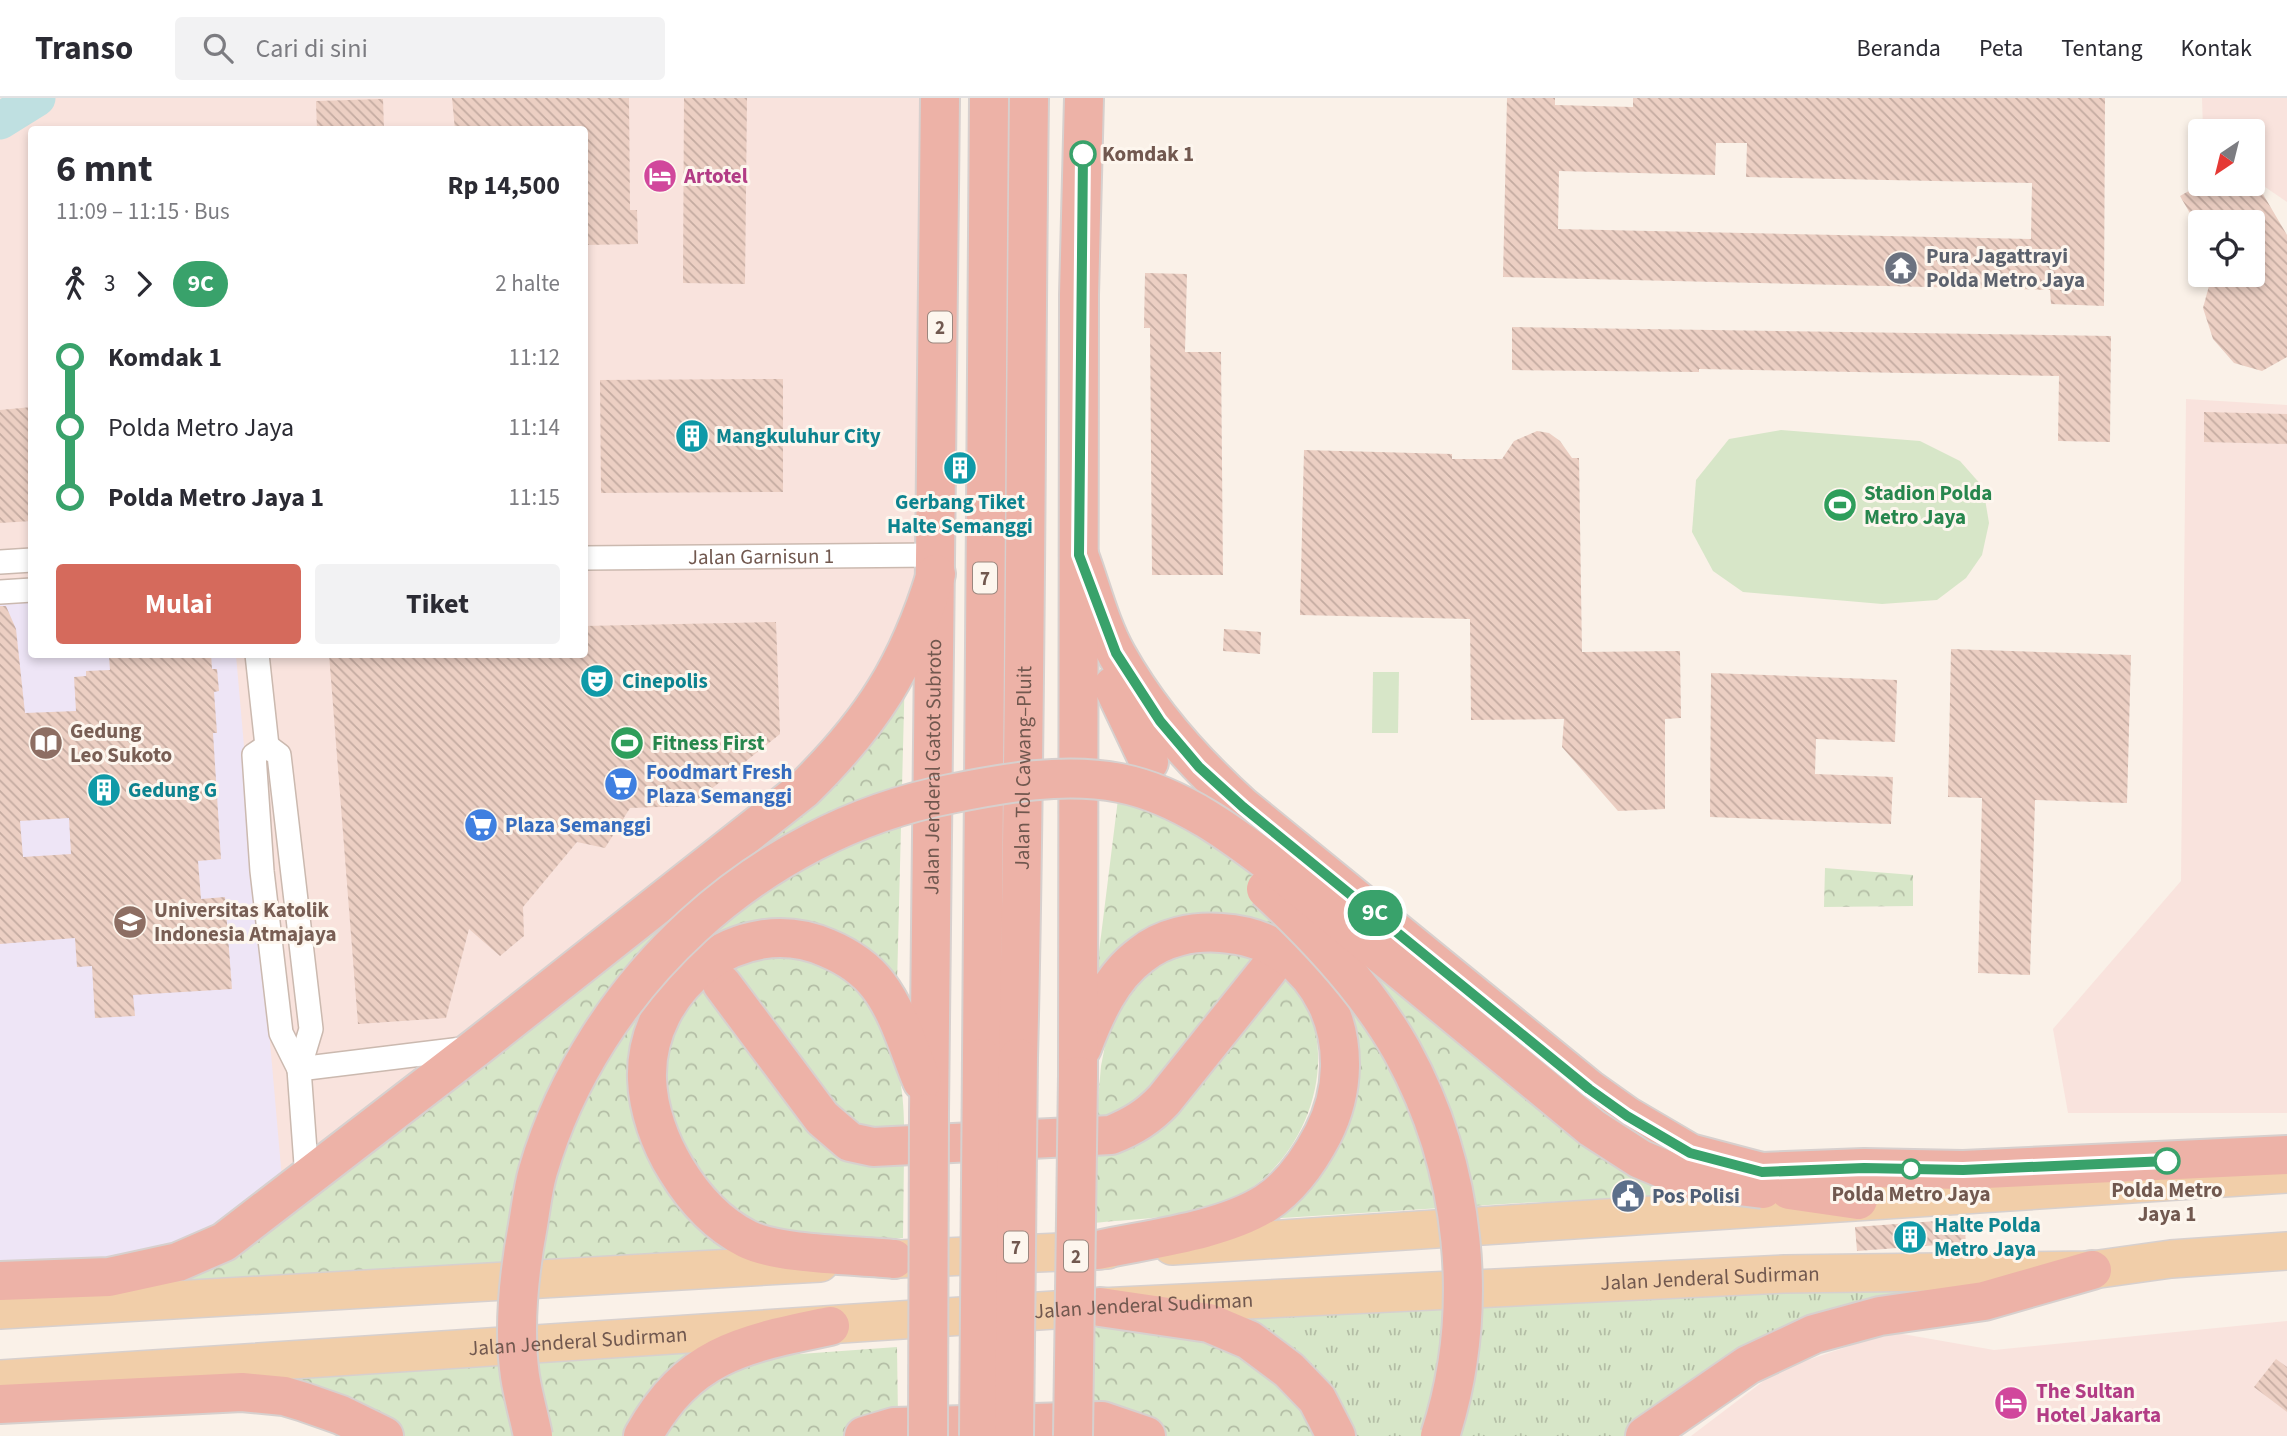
<!DOCTYPE html>
<html lang="id">
<head>
<meta charset="utf-8">
<style>
	:root { --surface:#fff; --page:#f2f2f3; --text:#2b2b33; --muted:#7c7c81; --line:#e1e1e2; --accent:#d56a5c }
	body { margin:0; font-family:"Source Sans 3",sans-serif; background:var(--page); color:var(--text); height:100vh; display:flex; flex-direction:column; font-size:26px; white-space:nowrap }
	* { box-sizing:border-box; margin:0 }
	p { font-size:23px; color:var(--muted) }
	.icon { flex:none; width:38px; height:38px; fill:none; stroke:currentColor; stroke-width:2; stroke-linecap:round; stroke-linejoin:round }
	.map { position:relative; flex:1; overflow:hidden }
	.side { position:absolute; left:28px; top:28px; width:560px; height:532px; display:flex; flex-direction:column; background:var(--surface); border-radius:7px; box-shadow:0 4px 10px #0003 }
	.side>* { flex:none }
	.badge { padding:0 14px; border-radius:23px; font-size:24px; line-height:46px }
	.needle { width:46px; rotate:215deg }
	.buttons { position:absolute; left:2188px; top:21px; display:grid; gap:14px }
	.buttons a { display:grid; place-items:center; width:77px; height:77px; border-radius:7px; background:var(--surface); box-shadow:0 4px 10px #0003; font-size:35px }
	.map>.badge { position:absolute; translate:-50% -50%; box-shadow:0 0 0 4px #fff }
	.legs { display:flex; align-items:center; gap:10px; height:77px; padding:0 28px; font-size:23px }
	.legs p { margin-inline-start:auto }
	.head { display:flex; align-items:center; justify-content:space-between; height:119px; padding:0 28px }
	h1 { font-size:38px; font-weight:700; line-height:52px }
	.button { display:flex; gap:14px; margin-top:auto; padding:14px 28px }
	.button a { flex:1; height:80px; border-radius:7px; background:var(--accent); color:#fff; font-size:28px; font-weight:700; line-height:80px; text-align:center }
	.button a+a { background:var(--page); color:var(--text) }
	ul { padding:0 28px; list-style:none }
	li { display:flex; align-items:center; gap:24px; height:70px; font-size:26px }
	li i { display:grid; place-items:center; width:10px; height:100%; margin:0 9px; background:currentColor }
	li i::after { content:''; width:18px; height:18px; margin:-9px; border:5px solid; border-radius:50%; background:var(--surface) }
	li p { margin-inline-start:auto }
	li:first-child i { background:linear-gradient(#0000 50%,currentColor 0) }
	li:last-child i { background:linear-gradient(currentColor 50%,#0000 0) }
	header { display:flex; align-items:center; gap:42px; box-sizing:border-box; height:98px; padding:0 35px; background:var(--surface); border-bottom:2px solid var(--line) }
	header strong { font-size:33px }
	nav { display:flex; gap:38px; margin-inline-start:auto; font-size:24px }
	.search { width:490px; height:63px; background:var(--page); display:flex; align-items:center; gap:18px; box-sizing:border-box; padding:0 24px; border-radius:7px; color:var(--muted); font-size:26px }
	.map>svg:first-child { display:block }
</style>
</head>
<body>
<header>
<strong>Transo</strong>
<div class="search"><svg class="icon" aria-label="search" viewBox="0 0 24 24"><circle cx="10" cy="10" r="6"/><path d="M15 15l6 6"/></svg>Cari di sini</div>
<nav><a>Beranda</a><a>Peta</a><a>Tentang</a><a>Kontak</a></nav>
</header>
<div class="map">
<svg width="2287" height="1338" viewBox="0 0 2287 1338">
	<defs>
		<pattern id="grass-tufts" width="24" height="20" patternUnits="userSpaceOnUse" patternTransform="scale(1.75)"><rect width="24" height="20" fill="#d7e6c8"/><path d="M3 7l-1-3M5 7V3M7 7l1-3M15 17l-1-3M17 17v-4M19 17l1-3" fill="none" stroke="#b3bda5"/></pattern>
		<pattern id="forest-crowns" width="20" height="18" patternUnits="userSpaceOnUse" patternTransform="scale(1.75)"><rect width="20" height="18" fill="#d7e6c8"/><path d="M2 6a3 3 0 1 1 6 0M12 15a3 3 0 1 1 6 0" fill="none" stroke="#b3bda5"/></pattern>
		<pattern id="building-back-hatch" width="6" height="6" patternUnits="userSpaceOnUse" patternTransform="scale(1.75)"><rect width="6" height="6" fill="#eccfc3"/><path d="M-1 5l2 2M0 0l6 6M5-1l2 2" fill="none" stroke="#c4aba1"/></pattern>
	</defs>
	<rect width="100%" height="100%" fill="#faf1e8"/>
	<!-- commercial -->
	<g fill="#f9e3dd" fill-rule="evenodd">
		<path d="M0 0H940L936 476 848 648 221 1136 0 1179ZM32 32H584V556H32Z"/>
		<path d="M2202 0H2287V104L2252 80V33H2203Z"/>
		<path d="M2186 301 2287 307V1015H2068L2053 931 2181 783Z"/>
		<path d="M2287 1223V1338H1691L1778 1272 1891 1234 1994 1252Z"/>
	</g>
	<!-- education -->
	<path fill="#eee5f6" d="M31 500 32 556 236 557 283 1092 176 1157 0 1179V501Z"/>
	<!-- grass -->
	<path fill="url(#grass-tufts)" d="M1752 1191 1930 1194 1716 1269 1625 1338H1350C1316 1277 1305 1253 1242 1218Z"/>
	<!-- forest -->
	<g fill="url(#forest-crowns)">
		<path d="M905 571 897 887 863 850 806 823 770 821 737 830 685 856 637 1023 652 1068 681 1112 741 1158 172 1189 414 1018 662 802Z"/>
		<path d="M1120 685 1171 703 1592 1030 1825 1095 1520 1105 1267 1121 1348 985 1269 832 1096 878Z"/>
		<path d="M1825 770 1913 777V808L1824 809Z"/>
		<path d="M1203 845 1258 856 1147 1006 1096 1025 1101 968 1110 922 1139 872Z"/>
		<path d="M799 854C811 859 828 864 839 871 888 905 905 976 904 1032L889 1033 868 1029 835 1012 725 868Z"/>
		<path d="M1278 872C1353 933 1314 1062 1234 1100 1191 1121 1140 1120 1093 1125L1096 1045Z"/>
		<path d="M705 880 772 972 904 1057 903 1140 821 1145 778 1137 704 1096 657 983 684 902Z"/>
		<path d="M1118 1228 1203 1234 1235 1250 1295 1300 1313 1338H1158L1092 1313 1091 1230Z"/>
		<path d="M715 1233 643 1338H384L233 1264Z"/>
		<path d="M897 1249 898 1321 848 1338H663L692 1297 758 1259Z"/>
	</g>
	<!-- pitch -->
	<g fill="#d7e6c8">
		<path d="M1781 332 1920 343 1960 363 1983 389 1989 425 1982 457 1966 480 1937 502 1882 506 1743 494 1713 473 1692 434 1696 382 1729 341Z"/>
		<path d="M1373 574H1399L1398 635H1372Z"/>
	</g>
	<g fill="none" stroke-linecap="round" stroke-linejoin="round">
		<!-- river -->
		<path stroke="#bfe0e1" stroke-width="37" d="M0 23 37 0"/>
	</g>
	<!-- building -->
	<g fill="url(#building-back-hatch)" fill-rule="evenodd">
		<path d="M452 0H629L630 112H637L638 146 586 147 585 32H455Z"/>
		<path d="M684 0H747L745 186 683 185Z"/>
		<path d="M1507 0H1555V7L1633 9V0H2105L2104 208 2051 206 2050 192 1503 179ZM1716 45H1747L1746 79 2032 85 2031 141 1558 131 1559 73 1715 77Z"/>
		<path d="M383 1 384 32H317L316 3Z"/>
		<path d="M2201 86H2257L2287 137V259L2262 273 2234 265 2213 241 2203 210 2210 184 2217 177H2252V124H2195L2180 98Z"/>
		<path d="M1145 175 1187 176 1185 254H1221L1223 477H1152L1150 230H1144Z"/>
		<path d="M1512 229 2111 238 2110 344 2058 343 2059 278 1699 271V274L1512 272Z"/>
		<path d="M783 281V394L601 395 600 282Z"/>
		<path d="M32 309V423L0 425V312Z"/>
		<path d="M2204 314 2287 316V346L2204 344Z"/>
		<path d="M1537 333 1549 335 1560 343 1572 360H1579L1582 554 1680 553 1681 620 1665 621V711L1618 713 1562 649 1564 621 1471 622 1470 521 1300 517 1304 352 1452 356V361H1502L1514 343Z"/>
		<path d="M0 508H6L16 531 25 615 76 613 74 579 86 578V573L110 572 109 559 115 556H211L212 571H217L219 593 214 594 217 635H213L221 761 198 763 201 801 225 799 232 891 133 897 135 918 95 920 92 868 77 869 75 840 0 846ZM69 720 71 756 23 759 20 723Z"/>
		<path d="M776 524 780 636 690 708 630 710 605 750 577 744 523 809 524 838 500 858 469 831 446 920 358 926 329 556H584V528Z"/>
		<path d="M1224 531 1261 534 1260 556 1223 553Z"/>
		<path d="M1951 551 2131 557 2127 705 2035 702 2030 877 1978 875 1982 700 1948 699Z"/>
		<path d="M1711 575 1897 582 1895 644 1816 641 1815 676 1893 679 1891 726 1710 719Z"/>
		<path d="M1964 1121 1966 1145 1857 1153 1855 1129Z"/>
		<path d="M2276 1261 2287 1269V1314L2254 1289Z"/>
	</g>
	<g fill="none" stroke-linecap="round" stroke-linejoin="round">
		<!-- street casing -->
		<g stroke="#cbb9af" stroke-width="26">
			<g id="street">
				<path id="s1" d="M584 460 936 457"/>
				<path d="M0 464 32 462"/>
				<path d="M0 494 32 492"/>
				<path d="M257 556 267 648"/>
				<path d="M267 648 279 657 311 931 299 971 307 1080"/>
				<path d="M267 648 254 657 262 773 281 935 299 971"/>
				<path d="M299 971 470 950"/>
			</g>
		</g>
		<!-- primary casing -->
		<g stroke="#d7d0ce" stroke-width="40">
			<g id="primary">
				<path d="M1172 1148 2287 1076"/>
				<path d="M899 1161 1107 1152"/>
				<path d="M0 1212 820 1165"/>
				<path id="s2" d="M0 1281 1100 1209 1785 1176 2092 1172 2171 1161 2287 1153"/>
			</g>
		</g>
		<!-- highway casing -->
		<g stroke="#d7d0ce" stroke-width="42">
			<g id="highway">
				<path d="M1079 457C1091 489 1100 527 1117 557 1150 616 1193 664 1243 709L1589 991 1627 1018 1690 1055 1762 1074 1864 1070 1963 1072 2287 1057"/>
				<path d="M1113 588 1149 664"/>
				<path d="M722 886 822 1020 850 1044 873 1049 1111 1037C1133 1028 1148 1019 1164 1002L1268 872"/>
				<path d="M1082 950C1095 916 1111 879 1141 857 1163 839 1193 833 1221 835 1323 841 1367 950 1323 1036 1309 1063 1292 1088 1266 1105 1222 1133 1149 1141 1098 1152"/>
				<path d="M982 960 989 0"/>
				<path id="s3" d="M1018 960C1026 640 1025 320 1029 0"/>
				<path d="M1078 978 1079 197 1084 0"/>
				<path id="s4" d="M929 1015 940 0"/>
				<path d="M1789 1092 1858 1102"/>
				<path d="M894 1161C856 1157 779 1157 747 1141 717 1126 693 1099 676 1071 660 1045 648 1012 647 981 644 889 740 812 827 850 846 858 865 870 878 887 899 914 909 952 922 983"/>
				<path d="M0 1183 109 1179 178 1164 224 1144 477 949 804 691C872 624 908 568 936 476"/>
				<path d="M1100 1209 1209 1225 1249 1242 1289 1272 1317 1301 1336 1338"/>
				<path d="M0 1306 242 1294 284 1298 304 1304 341 1317 384 1338"/>
				<path d="M643 1338C689 1255 744 1246 830 1228"/>
				<path d="M864 1338 894 1329 1102 1323 1146 1338"/>
				<path d="M1645 1338 1748 1267 1814 1236 1880 1218 1984 1203 2092 1172"/>
			</g>
		</g>
		<!-- street -->
		<use href="#street" stroke="#fff" stroke-width="23"/>
		<!-- primary -->
		<use href="#primary" stroke="#f1cea9" stroke-width="37"/>
		<!-- highway -->
		<use href="#highway" stroke="#edb2a7" stroke-width="38"/>
		<!-- highway-bridge casing -->
		<g stroke="#d7d0ce" stroke-width="42" stroke-linecap="butt">
			<g id="highway-bridge">
				<path d="M1266 791C1317 838 1368 892 1402 953 1466 1069 1481 1212 1440 1338"/>
				<path d="M533 1338C529 1318 523 1298 520 1278 513 1229 519 1175 528 1127 531 1109 533 1090 538 1073 593 885 759 733 950 696 1004 685 1065 674 1120 685 1181 697 1236 739 1284 776L1592 1030 1640 1061 1690 1082 1763 1091"/>
				<path d="M928 1338 929 1015"/>
				<path d="M979 1338 982 960"/>
				<path d="M1014 1338 1018 960"/>
				<path d="M1073 1338 1078 978"/>
			</g>
		</g>
		<!-- highway-bridge -->
		<use href="#highway-bridge" stroke="#edb2a7" stroke-width="38"/>
	</g>
	<g fill="none" stroke-linecap="round" stroke-linejoin="round">
		<!-- line-1 casing -->
		<g stroke="#fff" stroke-width="16">
			<path id="line-1" d="M1083 56 1079 457 1116 555 1160 623 1199 669 1243 709 1589 991 1627 1018 1690 1055 1762 1074 1864 1070 1963 1072 2167 1063"/>
		</g>
		<!-- line-1 -->
		<use href="#line-1" stroke="#39a26b" stroke-width="10"/>
	</g>
	<!-- icons -->
	<defs>
		<g id="hotel-disc" transform="scale(1.75)"><circle r="9.5" fill="#d1479c" stroke="#fdf6ee"/><path d="M-6-4.5h1.5V1H6V5H4.5V3h-9V5H-6ZM-4 0a1.8 1.8 0 1 1 3.6 0ZM.5 0V-2.5h3Q6-2.5 6 0Z" fill="#fff"/></g>
		<g id="temple-disc" transform="scale(1.75)"><circle r="9.5" fill="#6b7280" stroke="#fdf6ee"/><path d="M0-6L5-2H3V0L6.5 2.5H4V6H1.5V3h-3V6H-4V2.5H-6.5L-3 0V-2H-5Z" fill="#fff"/></g>
		<g id="building-disc" transform="scale(1.75)"><circle r="9.5" fill="#0f9aa8" stroke="#fdf6ee"/><path d="M-4-6H4V6H1V3H-1V6H-4ZM-2.5-4.3h1.7v1.8h-1.7ZM.8-4.3h1.7v1.8H.8ZM-2.5-1h1.7V.8h-1.7ZM.8-1h1.7V.8H.8Z" fill="#fff"/></g>
		<g id="stadium-disc" transform="scale(1.75)"><circle r="9.5" fill="#2e9e5b" stroke="#fdf6ee"/><path d="M0-5a6.5 5 0 1 0 0 10a6.5 5 0 1 0 0-10ZM-3.5-1.8h7v3.6h-7Z" fill="#fff"/></g>
		<g id="theatre-disc" transform="scale(1.75)"><circle r="9.5" fill="#0f9aa8" stroke="#fdf6ee"/><path d="M-5-5.5Q0-4 5-5.5V0Q5 5 0 6Q-5 5-5 0ZM-3.3-2.5H-1v1.5H-3.3ZM1-2.5H3.3v1.5H1ZM-2.8 1Q0 5.5 2.8 1Z" fill="#fff"/></g>
		<g id="library-disc" transform="scale(1.75)"><circle r="9.5" fill="#8d6e63" stroke="#fdf6ee"/><path d="M-6-4Q-3-5.5-.7-3.5V5Q-3 3-6 4ZM6-4Q3-5.5 .7-3.5V5Q3 3 6 4Z" fill="#fff"/></g>
		<g id="supermarket-disc" transform="scale(1.75)"><circle r="9.5" fill="#3f7fe0" stroke="#fdf6ee"/><path d="M-6-5.5h2.5l.6 2H6L4.5 2H-2.5L-4.4-4H-6ZM-1.5 3.2a1.3 1.3 0 1 0 .1 0ZM3 3.2a1.3 1.3 0 1 0 .1 0Z" fill="#fff"/></g>
		<g id="university-disc" transform="scale(1.75)"><circle r="9.5" fill="#8d6e63" stroke="#fdf6ee"/><path d="M0-5L7-2L0 1L-7-2ZM-4 1L0 2.5L4 1V4Q0 6-4 4Z" fill="#fff"/></g>
		<g id="civic-disc" transform="scale(1.75)"><circle r="9.5" fill="#5c6f8a" stroke="#fdf6ee"/><path d="M-.6-6.5H3V-4.5H.6V-3L4-1V1h2V6H-6V1h2V-1L-.6-3ZM-1.2 2.5V6h2.4V2.5Z" fill="#fff"/></g>
	</defs>
	<g fill-rule="evenodd">
		<use href="#hotel-disc" x="660" y="78"/>
		<use href="#temple-disc" x="1901" y="170"/>
		<use href="#building-disc" x="692" y="338"/>
		<use href="#building-disc" x="960" y="370"/>
		<use href="#stadium-disc" x="1840" y="407"/>
		<use href="#theatre-disc" x="597" y="583"/>
		<use href="#library-disc" x="46" y="645"/>
		<use href="#stadium-disc" x="627" y="645"/>
		<use href="#supermarket-disc" x="621" y="686"/>
		<use href="#building-disc" x="104" y="692"/>
		<use href="#supermarket-disc" x="481" y="727"/>
		<use href="#university-disc" x="130" y="824"/>
		<use href="#civic-disc" x="1628" y="1098"/>
		<use href="#building-disc" x="1910" y="1139"/>
		<use href="#hotel-disc" x="2011" y="1305"/>
	</g>
	<!-- markers -->
	<g fill="#fff" stroke="#39a26b" stroke-width="3.5">
		<circle cx="1083" cy="56" r="12"/>
		<circle cx="2167" cy="1063" r="12"/>
		<circle cx="1911" cy="1071" r="9"/>
	</g>
	<g text-anchor="middle" stroke-width="6" stroke-linejoin="round" paint-order="stroke">
		<!-- shield labels -->
		<g fill="#fdf6ee" stroke="#9b877f" stroke-width="2">
			<rect x="928" y="213.5" width="24" height="31" rx="5"/>
			<rect x="973" y="464.5" width="24" height="31" rx="5"/>
			<rect x="1004" y="1133.5" width="24" height="31" rx="5"/>
			<rect x="1064" y="1142.5" width="24" height="31" rx="5"/>
		</g>
		<g font-size="19" font-weight="bold" fill="#71584f">
			<text x="940" y="236">2</text>
			<text x="985" y="487">7</text>
			<text x="1016" y="1156">7</text>
			<text x="1076" y="1165">2</text>
		</g>
		<!-- stop labels -->
		<g font-size="21" font-weight="bold" fill="#71584f" stroke="#fdf6ee">
			<text x="1102" y="63" text-anchor="start">Komdak 1</text>
			<text x="2167" y="1099">Polda Metro<tspan x="2167" dy="24">Jaya 1</tspan></text>
			<text x="1911" y="1103">Polda Metro Jaya</text>
		</g>
		<!-- hotel labels -->
		<g font-size="21" font-weight="bold" fill="#b23c85" stroke="#fdf6ee" text-anchor="start">
			<text x="684" y="85">Artotel</text>
			<text x="2036" y="1300">The Sultan<tspan x="2036" dy="24">Hotel Jakarta</tspan></text>
		</g>
		<!-- worship labels -->
		<g font-size="21" font-weight="bold" fill="#5b616d" stroke="#fdf6ee" text-anchor="start">
			<text x="1926" y="165">Pura Jagattrayi<tspan x="1926" dy="24">Polda Metro Jaya</tspan></text>
		</g>
		<!-- culture labels -->
		<g font-size="21" font-weight="bold" fill="#0d838f" stroke="#fdf6ee" text-anchor="start">
			<text x="716" y="345">Mangkuluhur City</text>
			<text x="960" y="411" text-anchor="middle">Gerbang Tiket<tspan x="960" dy="24">Halte Semanggi</tspan></text>
			<text x="622" y="590">Cinepolis</text>
			<text x="128" y="699">Gedung G</text>
			<text x="1934" y="1134">Halte Polda<tspan x="1934" dy="24">Metro Jaya</tspan></text>
		</g>
		<!-- leisure labels -->
		<g font-size="21" font-weight="bold" fill="#27864d" stroke="#fdf6ee" text-anchor="start">
			<text x="1864" y="402">Stadion Polda<tspan x="1864" dy="24">Metro Jaya</tspan></text>
			<text x="652" y="652">Fitness First</text>
		</g>
		<!-- street labels -->
		<g font-size="21" fill="#71584f" stroke="#fdf6ee">
			<text dy="7" stroke="none"><textPath href="#s1" startOffset="177">Jalan Garnisun 1</textPath></text>
			<text dy="7" stroke="none"><textPath href="#s4" startOffset="346">Jalan Jenderal Gatot Subroto</textPath></text>
			<text dy="7" stroke="none"><textPath href="#s3" startOffset="290">Jalan Tol Cawang–Pluit</textPath></text>
			<text dy="7" stroke="none"><textPath href="#s2" startOffset="1713">Jalan Jenderal Sudirman</textPath></text>
			<text dy="7" stroke="none"><textPath href="#s2" startOffset="1146">Jalan Jenderal Sudirman</textPath></text>
			<text dy="7" stroke="none"><textPath href="#s2" startOffset="579">Jalan Jenderal Sudirman</textPath></text>
		</g>
		<!-- education labels -->
		<g font-size="21" font-weight="bold" fill="#785e54" stroke="#fdf6ee" text-anchor="start">
			<text x="70" y="640">Gedung<tspan x="70" dy="24">Leo Sukoto</tspan></text>
			<text x="154" y="819">Universitas Katolik<tspan x="154" dy="24">Indonesia Atmajaya</tspan></text>
		</g>
		<!-- shop labels -->
		<g font-size="21" font-weight="bold" fill="#366cbe" stroke="#fdf6ee" text-anchor="start">
			<text x="646" y="681">Foodmart Fresh<tspan x="646" dy="24">Plaza Semanggi</tspan></text>
			<text x="505" y="734">Plaza Semanggi</text>
		</g>
		<!-- service labels -->
		<g font-size="21" font-weight="bold" fill="#4e5e75" stroke="#fdf6ee" text-anchor="start">
			<text x="1652" y="1105">Pos Polisi</text>
		</g>
	</g>
</svg>
<div class="buttons">
<a><svg class="needle" viewBox="-14 -14 28 28"><path d="M0-13l5 13h-10z" fill="#e53935"/><path d="M0 13l5-13h-10z" fill="#7c7c81"/></svg></a>
<a><svg class="icon" aria-label="locate" viewBox="0 0 24 24"><circle cx="12" cy="12" r="6"/><path d="M12 2v4M12 18v4M2 12h4M18 12h4"/></svg></a>
</div>
<b class="badge" style="left:1375px;top:815px;background:#39a26b;color:#fff">9C</b>
<section class="side">
<div class="head"><div><h1>6 mnt</h1><p>11:09 – 11:15 · Bus</p></div><b>Rp 14,500</b></div>
<div class="legs"><svg class="icon" aria-label="walk" viewBox="0 0 24 24"><circle cx="13" cy="4" r="2"/><path d="M13 8l-2 6 4 7M11 14l-3 7M7 12l3-4h3l4 4"/></svg>3<svg class="icon" aria-label="forward" viewBox="0 0 24 24"><path d="M9 5l7 7-7 7"/></svg><b class="badge" style="background:#39a26b;color:#fff">9C</b><p>2 halte</p></div>
<ul>
<li><i style="color:#39a26b"></i><b>Komdak 1</b><p>11:12</p></li>
<li><i style="color:#39a26b"></i><span>Polda Metro Jaya</span><p>11:14</p></li>
<li><i style="color:#39a26b"></i><b>Polda Metro Jaya 1</b><p>11:15</p></li>
</ul>
<div class="button"><a>Mulai</a><a>Tiket</a></div>
</section>
</div>
</body>
</html>
